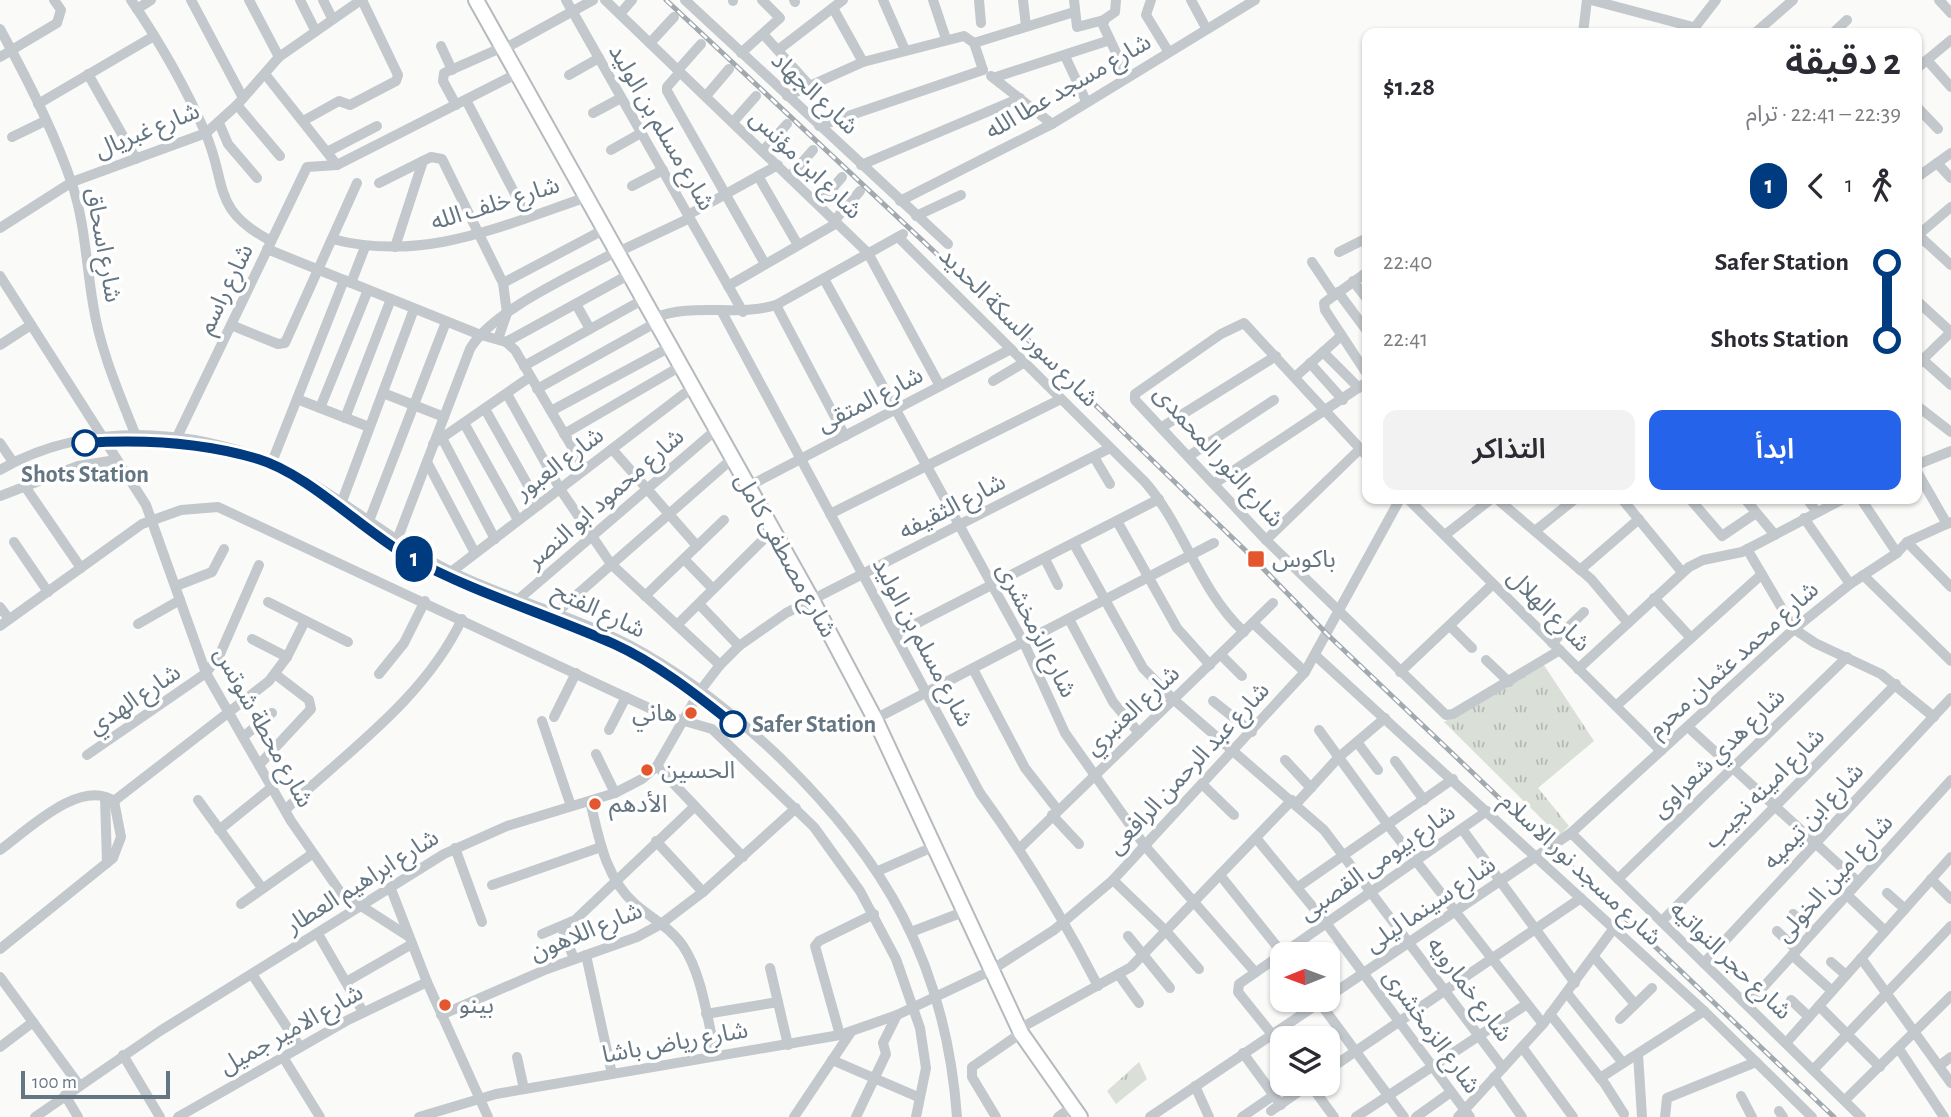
<!DOCTYPE html>
<html lang="ar">
<head>
<meta charset="utf-8">
<style>
	:root { --surface:#fff; --page:#f2f2f3; --text:#2b2b33; --muted:#7c7c81; --accent:#2563eb }
	body { margin:0; font-family:"Alegreya Sans","Noto Sans Arabic",sans-serif; background:var(--page); color:var(--text); direction:rtl; height:100vh; display:flex; flex-direction:column; font-size:26px; white-space:nowrap }
	* { box-sizing:border-box; margin:0 }
	p { font-size:23px; color:var(--muted) }
	.icon { flex:none; width:38px; height:38px; fill:none; stroke:currentColor; stroke-width:2; stroke-linecap:round; stroke-linejoin:round }
	.map { position:relative; flex:1; overflow:hidden; direction:ltr }
	.drawer { position:absolute; left:1362px; top:28px; width:560px; height:476px; display:flex; flex-direction:column; background:var(--surface); border-radius:14px; box-shadow:0 2px 5px #0004; direction:rtl }
	.drawer>* { flex:none }
	.badge { padding:0 14px; border-radius:23px; font-size:24px; line-height:46px }
	.needle { width:46px; rotate:269deg }
	.tools { position:absolute; left:1270px; top:942px; display:grid; gap:14px }
	.tools a { display:grid; place-items:center; width:70px; height:70px; border-radius:14px; background:var(--surface); box-shadow:0 2px 5px #0004; font-size:35px }
	.scale { position:absolute; left:21px; bottom:18px; width:149px; box-sizing:border-box; padding-left:7px; border:4px solid #657683; border-top:0; font-size:19px; line-height:24px; white-space:nowrap; color:#657683; -webkit-text-stroke:5px #fff; paint-order:stroke }
	.map>.badge { position:absolute; translate:-50% -50%; box-shadow:0 0 0 4px #fff }
	.legs { display:flex; align-items:center; gap:10px; height:77px; padding:0 21px; font-size:23px }
	.legs p { margin-inline-start:auto }
	.headline { display:flex; align-items:center; justify-content:space-between; height:119px; padding:0 21px }
	h1 { font-size:38px; font-weight:600; line-height:52px }
	.primary-button { display:flex; gap:14px; margin-top:auto; padding:14px 21px }
	.primary-button a { flex:1; height:80px; border-radius:14px; background:var(--accent); color:#fff; font-size:28px; font-weight:600; line-height:80px; text-align:center }
	.primary-button a+a { background:var(--page); color:var(--text) }
	ul { padding:0 21px; list-style:none }
	li { display:flex; align-items:center; gap:24px; height:77px; font-size:26px }
	li i { display:grid; place-items:center; width:10px; height:100%; margin:0 9px; background:currentColor }
	li i::after { content:''; width:18px; height:18px; margin:-9px; border:5px solid; border-radius:50%; background:var(--surface) }
	li p { margin-inline-start:auto }
	li:first-child i { background:linear-gradient(#0000 50%,currentColor 0) }
	li:last-child i { background:linear-gradient(currentColor 50%,#0000 0) }
	.map>svg:first-child { display:block }
</style>
</head>
<body>
<div class="map">
<svg width="1951" height="1117" viewBox="0 0 1951 1117">
	<defs>
		<pattern id="park-tufts" width="24" height="20" patternUnits="userSpaceOnUse" patternTransform="scale(1.75)"><rect width="24" height="20" fill="#dadfd7"/><path d="M3 7l-1-3M5 7V3M7 7l1-3M15 17l-1-3M17 17v-4M19 17l1-3" fill="none" stroke="#b4b9b4"/></pattern>
	</defs>
	<rect width="100%" height="100%" fill="#fafaf8"/>
	<!-- park -->
	<g fill="url(#park-tufts)">
		<path d="M1542 662 1594 741 1538 788 1569 826 1559 836 1444 722Z"/>
		<path d="M1139 1062 1147 1079 1116 1104 1107 1091Z"/>
	</g>
	<g fill="none" stroke-linecap="round" stroke-linejoin="round">
		<!-- major casing -->
		<g stroke="#b5babe" stroke-width="18">
			<path id="major" d="M476 0 812 600 875 719 1021 1033 1080 1117"/>
		</g>
		<!-- minor -->
		<g stroke="#c3c8cc" stroke-width="10">
			<path d="M131 0C159 41 185 86 205 132 228 184 210 209 271 241"/>
			<path d="M191 0 243 98"/>
			<path d="M249 0 279 57"/>
			<path d="M300 0 315 30"/>
			<path d="M323 0 332 18"/>
			<path d="M566 0 743 312"/>
			<path d="M605 0 868 253 940 386"/>
			<path d="M685 0 948 244"/>
			<path d="M733 0V1"/>
			<path d="M794 0 795 2"/>
			<path d="M883 0 905 50"/>
			<path d="M933 0 946 39"/>
			<path d="M979 0 981 23"/>
			<path d="M1023 0 1026 26"/>
			<path d="M1074 0 1077 27 1104 20"/>
			<path d="M1116 0 1115 12 1105 19 1103 25 1127 76"/>
			<path d="M1151 0 1146 15 1168 51"/>
			<path d="M1191 0 1206 28"/>
			<path d="M1591 0 1693 27 1699 33"/>
			<path d="M1939 0 1951 13"/>
			<path d="M833 8 863 62"/>
			<path d="M137 9 151 0"/>
			<path d="M620 14 632 0"/>
			<path d="M0 29C27 78 54 131 72 184 85 223 86 263 93 304 100 350 119 393 136 436"/>
			<path d="M1692 31 1716 0"/>
			<path d="M1583 33 1587 0"/>
			<path d="M1755 33 1793 0"/>
			<path d="M1833 33 1847 20"/>
			<path d="M763 34 810 86"/>
			<path d="M650 43 674 17"/>
			<path d="M974 43 1074 12"/>
			<path d="M441 46 452 70"/>
			<path d="M504 49 593 0"/>
			<path d="M778 50 843 0"/>
			<path d="M741 53 780 18 762 0"/>
			<path d="M1065 56 1086 101"/>
			<path d="M0 57 57 23 61 10 54 0"/>
			<path d="M1927 60 1951 87"/>
			<path d="M1916 69 1951 40"/>
			<path d="M678 70 701 44"/>
			<path d="M680 72 667 87V91L765 264"/>
			<path d="M88 74 136 159"/>
			<path d="M265 74 337 165"/>
			<path d="M569 75 599 58"/>
			<path d="M991 76 1052 124"/>
			<path d="M996 77 1110 40"/>
			<path d="M706 96 729 69"/>
			<path d="M787 96 863 62 964 36 974 43 983 70"/>
			<path d="M466 100 527 217"/>
			<path d="M38 104 154 36"/>
			<path d="M237 105 280 156"/>
			<path d="M456 105 443 81 444 73 503 47"/>
			<path d="M1916 106 1938 129"/>
			<path d="M593 113 621 98"/>
			<path d="M303 121 339 101 350 105 396 81 398 75 362 0"/>
			<path d="M733 122 756 96"/>
			<path d="M219 123 228 144 257 178"/>
			<path d="M819 126 983 70"/>
			<path d="M12 137 45 121"/>
			<path d="M611 150 641 133"/>
			<path d="M763 151 787 124"/>
			<path d="M327 152 377 126"/>
			<path d="M1937 163 1951 178"/>
			<path d="M861 165 1020 98"/>
			<path d="M758 176 798 245"/>
			<path d="M790 176 813 150"/>
			<path d="M1916 178 1951 153"/>
			<path d="M379 183 431 157 442 159 503 283 507 313 498 339"/>
			<path d="M632 186 663 170"/>
			<path d="M900 201 1052 124 1255 0"/>
			<path d="M819 204 842 177"/>
			<path d="M688 215 778 165"/>
			<path d="M916 216 961 195"/>
			<path d="M835 220 860 191"/>
			<path d="M0 228 72 182 206 133 237 105 279 57 361 0"/>
			<path d="M1916 233 1951 265"/>
			<path d="M1918 235 1951 207"/>
			<path d="M898 237 1145 482C1185 528 1198 589 1244 632"/>
			<path d="M332 239C424 263 501 226 587 197"/>
			<path d="M395 247 423 161"/>
			<path d="M267 249 478 334 506 342 515 350 585 469"/>
			<path d="M618 252 690 218"/>
			<path d="M1339 252 1367 238"/>
			<path d="M1312 262 1334 295"/>
			<path d="M1367 272 1324 303 1325 310 1367 374"/>
			<path d="M0 276 146 505 206 673 291 821 341 893 408 936"/>
			<path d="M824 279 1024 643 1065 733 1145 846 1255 972"/>
			<path d="M1353 281 1367 299"/>
			<path d="M351 283 365 247"/>
			<path d="M503 283 605 229"/>
			<path d="M728 286 837 223"/>
			<path d="M1338 292 1367 331"/>
			<path d="M1916 300 1951 332"/>
			<path d="M576 304 590 329"/>
			<path d="M776 305 845 436"/>
			<path d="M722 312 980 793C1025 855 1063 918 1098 986"/>
			<path d="M654 318C692 302 737 317 776 305L903 234"/>
			<path d="M231 325 278 344 285 343 357 183"/>
			<path d="M506 342 630 274"/>
			<path d="M0 345 31 325"/>
			<path d="M1323 352 1359 388"/>
			<path d="M1923 360 1951 385"/>
			<path d="M1310 363 1343 400"/>
			<path d="M524 366 644 299"/>
			<path d="M1916 366 1951 332"/>
			<path d="M1295 377 1341 336"/>
			<path d="M993 381 1025 362"/>
			<path d="M537 389 657 322"/>
			<path d="M383 393 444 417"/>
			<path d="M507 394 560 489 611 564 720 665"/>
			<path d="M297 399 369 427"/>
			<path d="M1916 405 1951 432"/>
			<path d="M320 408 368 290"/>
			<path d="M485 409 539 505"/>
			<path d="M551 411 670 347"/>
			<path d="M345 418 391 299"/>
			<path d="M464 423 518 520"/>
			<path d="M1162 427 1276 356"/>
			<path d="M564 434 681 366"/>
			<path d="M177 437 307 167 337 165 518 73"/>
			<path d="M442 438 495 539"/>
			<path d="M0 443 13 462"/>
			<path d="M433 444 530 377"/>
			<path d="M612 449 697 546"/>
			<path d="M1189 456 1274 400"/>
			<path d="M1367 456 1244 323 1221 334 1135 394V400L1266 540 1446 715 1453 714 1560 650"/>
			<path d="M1094 457 1110 484"/>
			<path d="M272 462 344 280"/>
			<path d="M427 462 475 553"/>
			<path d="M1916 465 1951 451"/>
			<path d="M0 470C90 417 215 428 303 478 353 507 398 545 450 571 508 600 572 615 629 645 682 673 731 712 774 752 884 857 946 963 957 1117"/>
			<path d="M1916 470 1947 524"/>
			<path d="M1215 483 1367 382"/>
			<path d="M24 485 81 568"/>
			<path d="M749 486 1011 349"/>
			<path d="M0 496 78 466 116 460"/>
			<path d="M1408 499 1661 751"/>
			<path d="M1497 499 1591 579 1628 623"/>
			<path d="M1622 499 1682 572"/>
			<path d="M1690 499 1722 536 1756 513"/>
			<path d="M1745 499 1775 535"/>
			<path d="M1807 499 1817 512"/>
			<path d="M1861 499 1897 553"/>
			<path d="M341 504 414 309"/>
			<path d="M830 514 1061 399"/>
			<path d="M1804 518 1850 584"/>
			<path d="M369 521 446 322"/>
			<path d="M1117 521 1177 628 1210 665"/>
			<path d="M1535 531 1575 499"/>
			<path d="M1445 535 1491 499"/>
			<path d="M397 540 470 349C492 310 576 274 617 251"/>
			<path d="M1266 540 1360 449"/>
			<path d="M14 542 48 592"/>
			<path d="M1907 542 1951 587"/>
			<path d="M1074 544 1143 668 1173 699 1324 830 1503 1068"/>
			<path d="M1747 549 1794 629 1815 643 1881 674 1934 717"/>
			<path d="M684 559 713 589"/>
			<path d="M1045 559 1058 585"/>
			<path d="M1580 570 1639 519"/>
			<path d="M451 572 693 387"/>
			<path d="M1863 575 1951 661"/>
			<path d="M176 586 212 572 224 549"/>
			<path d="M645 596 724 520"/>
			<path d="M520 598 717 429"/>
			<path d="M1654 598 1691 638"/>
			<path d="M268 602 348 642"/>
			<path d="M699 604 739 646"/>
			<path d="M0 607 9 619"/>
			<path d="M556 613 733 458"/>
			<path d="M1069 619 1113 702 1139 733"/>
			<path d="M1253 623 1305 672"/>
			<path d="M138 624 180 600"/>
			<path d="M677 625 773 530"/>
			<path d="M0 626 142 524 181 510 218 507 664 715 712 729 814 827 860 891 896 959 920 1028 926 1068 916 1117"/>
			<path d="M1450 626 1472 648"/>
			<path d="M896 634 1159 499"/>
			<path d="M252 639 287 657"/>
			<path d="M1552 643 1584 612"/>
			<path d="M1221 655 1242 676"/>
			<path d="M1316 656 1704 1011 1812 1117"/>
			<path d="M1486 660 1509 682"/>
			<path d="M973 669 1025 768 1057 809"/>
			<path d="M1578 669 1689 567 1703 560 1742 552 1843 499"/>
			<path d="M1400 672 1493 584"/>
			<path d="M379 674 404 643 425 601"/>
			<path d="M1213 701 1252 732"/>
			<path d="M1616 706 1762 574"/>
			<path d="M554 717 576 673"/>
			<path d="M875 719 1214 543"/>
			<path d="M542 721 571 806"/>
			<path d="M1688 727 1858 882"/>
			<path d="M609 730 626 697"/>
			<path d="M1319 730 1388 825 1543 1024"/>
			<path d="M243 737 272 713"/>
			<path d="M1357 742 1378 770"/>
			<path d="M596 754 615 793"/>
			<path d="M87 755 206 673 220 654 259 565"/>
			<path d="M1285 760 1311 788"/>
			<path d="M1395 761 1424 800"/>
			<path d="M259 765 311 709 309 700 275 674"/>
			<path d="M657 766 743 857"/>
			<path d="M1203 785 1234 815"/>
			<path d="M105 797 107 863"/>
			<path d="M198 800 262 888"/>
			<path d="M114 801 269 681 287 657 305 621"/>
			<path d="M590 801C599 838 605 877 635 904 651 918 671 928 683 946 703 976 707 1020 716 1055"/>
			<path d="M1296 804 1339 757 1385 718"/>
			<path d="M285 810C347 752 425 698 462 619"/>
			<path d="M1052 815 1079 844"/>
			<path d="M1462 829 1575 983"/>
			<path d="M219 830 271 788"/>
			<path d="M1571 833 1861 1117"/>
			<path d="M1256 838 1326 923 1470 1117"/>
			<path d="M656 841 703 892"/>
			<path d="M455 848 482 922"/>
			<path d="M1020 848 1273 603"/>
			<path d="M0 850C28 830 80 778 114 801"/>
			<path d="M878 871 935 846"/>
			<path d="M1220 875 1283 954"/>
			<path d="M1618 879 1847 657"/>
			<path d="M1931 879 1951 899"/>
			<path d="M1113 880 1166 931 1199 969"/>
			<path d="M492 885 601 847"/>
			<path d="M1298 887 1453 779"/>
			<path d="M391 889 427 982 488 1117"/>
			<path d="M1887 893 1905 909"/>
			<path d="M1847 895 1885 931"/>
			<path d="M241 904 312 854"/>
			<path d="M1793 914 1813 932"/>
			<path d="M1662 921 1896 684"/>
			<path d="M562 927 574 959"/>
			<path d="M1777 931 1797 950"/>
			<path d="M911 932 963 912"/>
			<path d="M318 934 363 1012"/>
			<path d="M542 934 575 920 695 806"/>
			<path d="M1128 936 1170 988"/>
			<path d="M0 949 113 858 121 837 114 801"/>
			<path d="M586 955 612 1074"/>
			<path d="M1792 955 1832 991"/>
			<path d="M1594 957 1635 1004"/>
			<path d="M1861 958 1951 1083"/>
			<path d="M1831 962 1846 975"/>
			<path d="M1704 963 1951 698"/>
			<path d="M770 968 788 1045"/>
			<path d="M252 974 300 1047"/>
			<path d="M1119 975 1139 1003"/>
			<path d="M0 977 79 1085"/>
			<path d="M346 982 412 944"/>
			<path d="M1567 993 1623 1063"/>
			<path d="M1328 997 1571 833 1794 629 1850 584 1897 553 1907 542 1951 522"/>
			<path d="M1317 999 1404 1117"/>
			<path d="M1791 1000 1809 1017"/>
			<path d="M1747 1005 1951 780"/>
			<path d="M1819 1006 1880 1067"/>
			<path d="M706 1014 778 1002"/>
			<path d="M1550 1014 1605 1084 1624 1114"/>
			<path d="M441 1015 547 969 637 937 661 924 703 892 796 808"/>
			<path d="M1620 1019 1652 988"/>
			<path d="M1019 1029 1131 967 1292 800"/>
			<path d="M840 1035 815 946 819 941 874 914"/>
			<path d="M1786 1043 1951 857"/>
			<path d="M0 1047 33 1022"/>
			<path d="M1522 1047 1573 1117"/>
			<path d="M1283 1048 1238 992 1239 984 1487 811"/>
			<path d="M1899 1049 1944 1117"/>
			<path d="M1243 1053 1281 1105"/>
			<path d="M1638 1054 1642 1117"/>
			<path d="M123 1055 160 1117"/>
			<path d="M283 1057 320 1117"/>
			<path d="M517 1057 524 1089"/>
			<path d="M832 1060 918 1097"/>
			<path d="M1939 1066 1951 1057"/>
			<path d="M1328 1070 1581 898"/>
			<path d="M1813 1070 1951 926"/>
			<path d="M1494 1077 1522 1117"/>
			<path d="M1600 1078 1704 1011"/>
			<path d="M1309 1083 1334 1117"/>
			<path d="M1195 1086 1209 1117"/>
			<path d="M65 1095 78 1117"/>
			<path d="M1741 1096 1752 1117"/>
			<path d="M1845 1100 1951 996"/>
			<path d="M1271 1111 1310 1084"/>
			<path d="M1779 1111 1783 1117"/>
			<path d="M35 1117 160 1031 444 854 507 826 615 793 642 779 657 766 700 691 720 665 739 646 786 613 1110 448"/>
			<path d="M178 1117 348 1020 427 982"/>
			<path d="M419 1117 496 1094 840 1035 897 1015 990 971 1054 930 1113 880 1305 672 1400 499"/>
			<path d="M794 1117 851 1032"/>
			<path d="M856 1117 886 1054 883 1043 897 1015"/>
			<path d="M996 1117 972 1077V1067L1021 1033"/>
			<path d="M1058 1117 1072 1107"/>
			<path d="M1150 1117 1325 999"/>
			<path d="M1242 1117 1274 1095"/>
			<path d="M1356 1117 1527 1004"/>
			<path d="M1416 1117 1451 1092"/>
			<path d="M1458 1117 1543 1024 1614 928"/>
			<path d="M1665 1117 1667 1098 1756 1062"/>
		</g>
		<!-- major -->
		<use href="#major" stroke="#fff" stroke-width="14"/>
		<!-- rail casing -->
		<g stroke="#a2aab0" stroke-width="5">
			<path id="rail" d="M666 0 1021 333 1246 551 1328 635 1834 1117"/>
		</g>
		<!-- rail -->
		<use href="#rail" stroke="#fff" stroke-width="2.5" stroke-dasharray="8" stroke-linecap="butt"/>
	</g>
	<g fill="none" stroke-linecap="round" stroke-linejoin="round">
		<!-- line-1 casing -->
		<g stroke="#fff" stroke-width="16">
			<path id="line-1" d="M85 443C145 439 201 442 258 459 308 474 362 530 409 557 474 593 547 614 614 644 656 663 697 695 733 724"/>
		</g>
		<!-- line-1 -->
		<use href="#line-1" stroke="#003b80" stroke-width="10"/>
	</g>
	<!-- markers -->
	<g fill="#fff" stroke="#003b80" stroke-width="3.5">
		<circle cx="85" cy="443" r="12"/>
		<circle cx="733" cy="724" r="12"/>
	</g>
	<g fill="#e4572e" stroke="#fff" stroke-width="2.5">
		<rect x="1247" y="550" width="18" height="18" rx="3.5"/>
		<circle cx="691" cy="713" r="7"/>
		<circle cx="647" cy="770" r="7"/>
		<circle cx="595" cy="804" r="7"/>
		<circle cx="445" cy="1005" r="7"/>
	</g>
	<g text-anchor="middle" stroke-width="7" stroke-linejoin="round" paint-order="stroke">
		<!-- street labels -->
		<g font-size="24" fill="#657683" stroke="#fff">
			<text transform="translate(1068 86) rotate(-30)" y="8">شارع مسجد عطا الله</text>
			<text transform="translate(815 93) rotate(43)" y="8">شارع الجهاد</text>
			<text transform="translate(662 127) rotate(60)" y="8">شارع مسلم بن الوليد</text>
			<text transform="translate(147 130) rotate(-22)" y="8">شارع غبريال</text>
			<text transform="translate(806 164) rotate(44)" y="8">شارع ابن مؤنس</text>
			<text transform="translate(495 203) rotate(-17)" y="8">شارع خلف الله</text>
			<text transform="translate(104 245) rotate(80)" y="8">شارع اسحاق</text>
			<text transform="translate(225 289) rotate(-64)" y="8">شارع راسم</text>
			<text transform="translate(1019 327) rotate(45)" y="8">شارع سور السكة الحديد</text>
			<text transform="translate(870 399) rotate(-27)" y="8">شارع المتقى</text>
			<text transform="translate(1219 456) rotate(48)" y="8">شارع النور المحمدى</text>
			<text transform="translate(559 463) rotate(-37)" y="8">شارع العبور</text>
			<text transform="translate(605 498) rotate(-41)" y="8">شارع محمود ابو النصر</text>
			<text transform="translate(952 506) rotate(-27)" y="8">شارع الثقيفه</text>
			<text transform="translate(786 555) rotate(61)" y="8">شارع مصطفى كامل</text>
			<text transform="translate(599 610) rotate(25)" y="8">شارع الفتح</text>
			<text transform="translate(1549 610) rotate(45)" y="8">شارع الهلال</text>
			<text transform="translate(1037 630) rotate(63)" y="8">شارع الزمخشرى</text>
			<text transform="translate(923 642) rotate(62)" y="8">شارع مسلم بن الوليد</text>
			<text transform="translate(1733 659) rotate(-42)" y="8">شارع محمد عثمان محرم</text>
			<text transform="translate(134 699) rotate(-34)" y="8">شارع الهدي</text>
			<text transform="translate(1132 710) rotate(-43)" y="8">شارع العنبري</text>
			<text transform="translate(264 727) rotate(61)" y="8">شارع محطة شوتس</text>
			<text transform="translate(1718 753) rotate(-44)" y="8">شارع هدي شعراوى</text>
			<text transform="translate(1188 768) rotate(-47)" y="8">شارع عبد الرحمن الرافعى</text>
			<text transform="translate(1764 788) rotate(-45)" y="8">شارع امينه نجيب</text>
			<text transform="translate(1813 816) rotate(-47)" y="8">شارع ابن تيميه</text>
			<text transform="translate(1377 862) rotate(-35)" y="8">شارع بيومى القصبى</text>
			<text transform="translate(1581 869) rotate(43)" y="8">شارع مسجد نور الاسلام</text>
			<text transform="translate(1834 878) rotate(-48)" y="8">شارع امين الخولى</text>
			<text transform="translate(362 881) rotate(-32)" y="8">شارع ابراهيم العطار</text>
			<text transform="translate(1430 904) rotate(-34)" y="8">شارع سينما ليلى</text>
			<text transform="translate(586 931) rotate(-22)" y="8">شارع اللاهون</text>
			<text transform="translate(1731 960) rotate(44)" y="8">شارع حجر النواتيه</text>
			<text transform="translate(1470 989) rotate(53)" y="8">شارع خمارويه</text>
			<text transform="translate(291 1029) rotate(-29)" y="8">شارع الامير جميل</text>
			<text transform="translate(1432 1031) rotate(54)" y="8">شارع الزمخشرى</text>
			<text transform="translate(675 1042) rotate(-10)" y="8">شارع رياض باشا</text>
		</g>
		<!-- stop labels -->
		<g font-size="24" font-weight="bold" fill="#657683" stroke="#fff">
			<text x="85" y="482">Shots Station</text>
			<text x="752" y="732" text-anchor="start">Safer Station</text>
		</g>
		<!-- poi labels -->
		<g font-size="24" fill="#657683" stroke="#fff" text-anchor="start">
			<text x="1272" y="567">باكوس</text>
			<text x="677" y="721" text-anchor="end">هاني</text>
			<text x="661" y="778">الحسين</text>
			<text x="609" y="812">الأدهم</text>
			<text x="459" y="1013">بينو</text>
		</g>
	</g>
</svg>
<div class="tools">
<a><svg class="needle" viewBox="-14 -14 28 28"><path d="M0-13l5 13h-10z" fill="#e53935"/><path d="M0 13l5-13h-10z" fill="#7c7c81"/></svg></a>
<a><svg class="icon" aria-label="layers" viewBox="0 0 24 24"><path d="M12 4l9 5-9 5-9-5zM3 14l9 5 9-5"/></svg></a>
</div>
<div class="scale">100 m</div>
<b class="badge" style="left:414px;top:559px;background:#003b80;color:#fff">1</b>
<section class="drawer">
<div class="headline"><div><h1>2 دقيقة</h1><p>22:39 – 22:41 · ترام</p></div><b>$1.28</b></div>
<div class="legs"><svg class="icon" aria-label="walk" viewBox="0 0 24 24"><circle cx="13" cy="4" r="2"/><path d="M13 8l-2 6 4 7M11 14l-3 7M7 12l3-4h3l4 4"/></svg>1<svg class="icon" aria-label="back" viewBox="0 0 24 24"><path d="M15 5l-7 7 7 7"/></svg><b class="badge" style="background:#003b80;color:#fff">1</b></div>
<ul>
<li><i style="color:#003b80"></i><b>Safer Station</b><p>22:40</p></li>
<li><i style="color:#003b80"></i><b>Shots Station</b><p>22:41</p></li>
</ul>
<div class="primary-button"><a>ابدأ</a><a>التذاكر</a></div>
</section>
</div>
</body>
</html>
